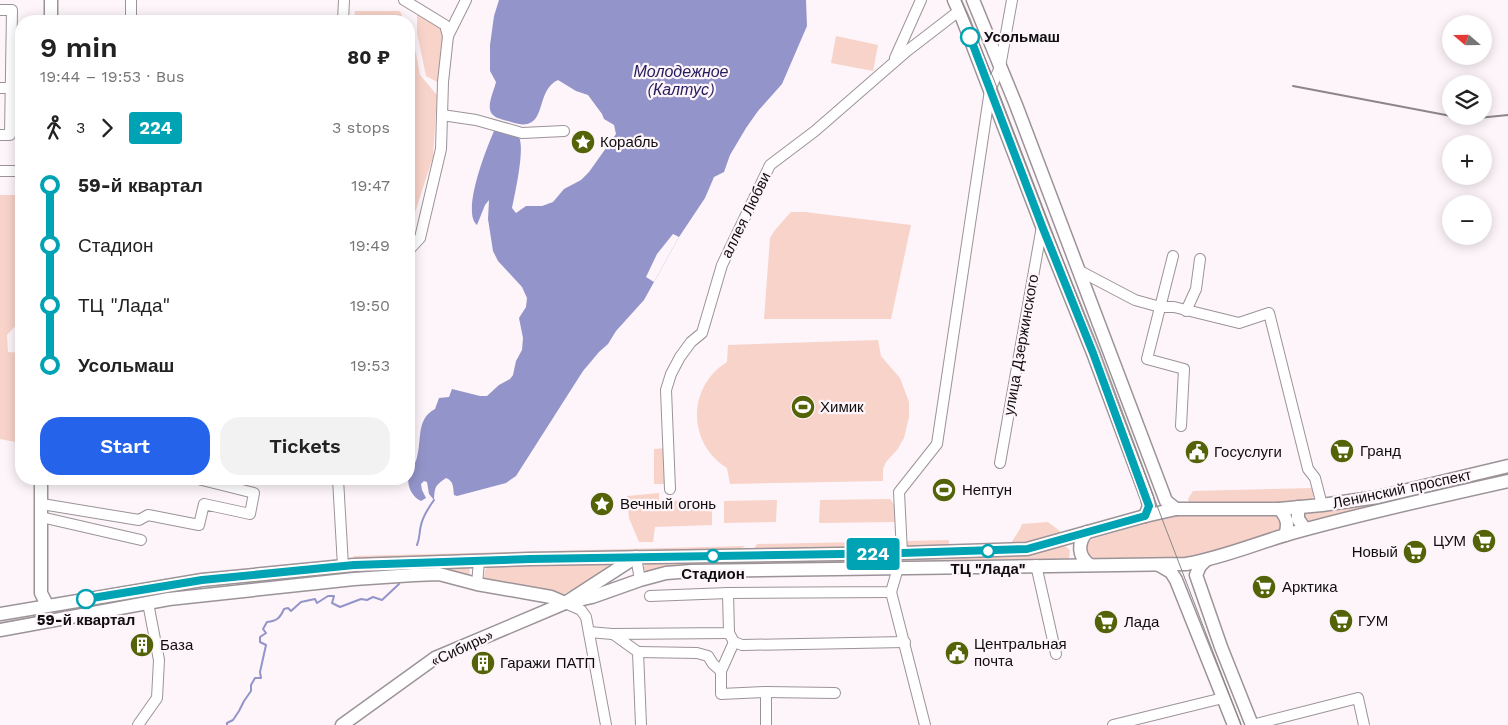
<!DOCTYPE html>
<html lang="en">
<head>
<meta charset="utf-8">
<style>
	:root { --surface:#fff; --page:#f2f2f2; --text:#222; --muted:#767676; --accent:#2563eb }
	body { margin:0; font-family:"Work Sans",sans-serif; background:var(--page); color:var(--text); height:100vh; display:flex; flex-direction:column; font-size:19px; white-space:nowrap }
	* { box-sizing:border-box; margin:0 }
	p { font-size:16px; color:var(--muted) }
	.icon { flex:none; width:28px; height:28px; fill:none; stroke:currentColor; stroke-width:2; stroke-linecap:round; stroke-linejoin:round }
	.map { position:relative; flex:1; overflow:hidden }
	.side { position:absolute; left:15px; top:15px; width:400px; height:470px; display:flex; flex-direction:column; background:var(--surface); border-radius:20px; box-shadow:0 2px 12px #0003 }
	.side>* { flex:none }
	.badge { padding:0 10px; border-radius:4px; font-size:18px; line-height:32px }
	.needle { width:32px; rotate:290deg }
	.controls { position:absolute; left:1442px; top:15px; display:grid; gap:10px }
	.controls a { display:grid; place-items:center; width:50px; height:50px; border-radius:50%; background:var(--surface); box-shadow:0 2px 12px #0003; font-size:25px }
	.map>.badge { position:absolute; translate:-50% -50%; box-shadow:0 0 0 2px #fff }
	.legs { display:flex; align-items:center; gap:8px; height:55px; padding:0 25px; font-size:16px }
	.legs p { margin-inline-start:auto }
	.headline { display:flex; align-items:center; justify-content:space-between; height:85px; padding:0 25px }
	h1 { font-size:28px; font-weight:600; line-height:38px }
	.primary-button { display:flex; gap:10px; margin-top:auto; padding:10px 25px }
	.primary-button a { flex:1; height:58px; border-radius:20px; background:var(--accent); color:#fff; font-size:20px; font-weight:600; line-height:58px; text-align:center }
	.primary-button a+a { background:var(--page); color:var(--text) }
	ul { padding:0 25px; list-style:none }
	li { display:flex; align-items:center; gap:18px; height:60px; font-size:19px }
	li i { display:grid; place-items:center; width:8px; height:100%; margin:0 6px; background:currentColor }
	li i::after { content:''; width:12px; height:12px; margin:-6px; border:4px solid; border-radius:50%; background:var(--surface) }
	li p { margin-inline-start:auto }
	li:first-child i { background:linear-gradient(#0000 50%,currentColor 0) }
	li:last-child i { background:linear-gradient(currentColor 50%,#0000 0) }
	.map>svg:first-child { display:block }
</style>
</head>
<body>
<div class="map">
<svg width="1508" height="725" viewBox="0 0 1508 725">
	<rect width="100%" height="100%" fill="#fdf5fa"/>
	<!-- green -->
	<g fill="#f8d3c9">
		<path d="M355 11H400L404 21H354Z"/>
		<path d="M417 11 440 26 448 38 441 84 426 76 417 33Z"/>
		<path d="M409 33 416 53 420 75 437 95 433 157 410 228H409Z"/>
		<path d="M836 36 878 45 873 71 831 63Z"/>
		<path d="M0 195H21V325H16L7 335 8 352 21 353V443L0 439Z"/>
		<path d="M791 212H805L911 225 891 319H764L770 238 775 230Z"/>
		<path d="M878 340 881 356 900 378 909 402V417L904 438 897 450 886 462 883 469V481L730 484 727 468C687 443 687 387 727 362L728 345Z"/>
		<path d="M667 448 668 484H654V449Z"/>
		<path d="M1312 488 1315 495 1310 501 1190 506 1188 499 1193 491Z"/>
		<path d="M659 493V501L712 500V525L655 527 653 542H639L629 518 627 496Z"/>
		<path d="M1383 497 1386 507 1306 528 1300 508Z"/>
		<path d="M890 499 896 507 897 522 819 523 820 500Z"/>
		<path d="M777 500 776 522 724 523V501Z"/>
		<path d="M1276 512 1285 528 1201 557 1173 561 1091 560C1086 552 1084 546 1092 539L1174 515Z"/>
		<path d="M1048 522 1069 538 1006 551 1020 529 1022 524Z"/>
		<path d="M949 540V549L910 550 905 546V541Z"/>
		<path d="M860 542 867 551 752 552 757 544Z"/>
		<path d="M1062 544 1070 550 1069 559 1065 562 648 573 643 568 646 563Z"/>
		<path d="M745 546 736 552 358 561 353 556Z"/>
		<path d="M619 563 618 566 564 594 488 583 484 577 485 570 491 565Z"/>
		<path d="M466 565 469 567 470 573 467 577 255 585 252 583 253 579 403 567Z"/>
	</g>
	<!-- water -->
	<path fill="#9394c9" d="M499 0H806L807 26 782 84 758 111 746 128 730 155 724 172 714 177 705 198 679 237 644 300 616 331 608 344 599 352 583 371 516 476 506 483 457 496 454 495C453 488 454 481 446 478 434 486 435 488 434 500L429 494 427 482 424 481 421 484 422 490 426 498 421 501C412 497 406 485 409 475 411 469 416 463 417 457 422 439 416 419 435 409L439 398 449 397 452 389 480 396H487L499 385 510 379 513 375 516 361 522 350 523 338 519 318 526 307 527 298 522 287 498 261 493 251 488 219 489 200 485 205 477 225C461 212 487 147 494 131L496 130 519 137C525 149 515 193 512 208L516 213 526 206H542L553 202 564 189 581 180 589 172 616 134 614 125 604 119 602 114 588 95 576 91 558 80C533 91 550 135 511 122 505 120 497 119 493 115 485 108 494 91 496 82L490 71V45L494 16Z"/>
	<!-- pier -->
	<path fill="#fdf5fa" d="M673 234 679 237 654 282 646 277 657 254Z"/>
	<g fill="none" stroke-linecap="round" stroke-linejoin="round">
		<!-- stream -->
		<g stroke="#9394c9" stroke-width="2">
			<path d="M417 545C420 538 419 533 421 525 423 516 429 507 434 500"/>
			<path d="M227 725V723L233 720 239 711 244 701 251 691V685L255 678H261L260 672 266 645 260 642V637L266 633 263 629 267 622C277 621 280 618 284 609L288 608 291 611 301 602 315 599 317 603 328 596H334L332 603 340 607 361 599 367 600 373 597 382 600 399 584"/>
		</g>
		<!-- minor casing -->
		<g stroke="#9b9398" stroke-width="12">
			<g id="minor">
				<path d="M131 0V21"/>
				<path d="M404 0 445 25 448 36 443 82 441 149 420 238 409 250"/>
				<path d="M0 10H12L10 135H0"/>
				<path d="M343 21 344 0"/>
				<path d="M448 36 466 0"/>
				<path d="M895 58 921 0"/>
				<path d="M0 88H11"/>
				<path d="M442 115 476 120 522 133 564 131"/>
				<path d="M0 171H21"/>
				<path d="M1173 256 1147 359 1184 369 1181 426"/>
				<path d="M1078 270 1135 300 1160 307H1174L1239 323 1269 313 1308 469 1315 478 1322 505"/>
				<path d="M1186 311 1196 289 1200 259"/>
				<path d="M1000 463 1042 226"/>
				<path d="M338 479 343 566"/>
				<path d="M670 489 666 390 671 374 680 357 691 342 702 333 722 265 770 165 815 131 907 51 955 14"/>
				<path d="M42 504 139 520 148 515 199 525 204 504 250 514 254 493 198 479"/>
				<path d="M41 517 141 540"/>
				<path d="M902 553 899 492 937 444 990 90 1000 67 1012 0"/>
				<path d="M636 557 640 580"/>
				<path d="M1036 565 1056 654"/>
				<path d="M477 584 479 561"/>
				<path d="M891 592 925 725"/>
				<path d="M650 596 728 593"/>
				<path d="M565 603 581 610 586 617 606 725"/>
				<path d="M589 632 612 634 729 633 728 593 891 592 898 568"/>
				<path d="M729 633 734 642 742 645 905 642"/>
				<path d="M613 634 638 652 641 725"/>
				<path d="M734 642 721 671V694L766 692V725"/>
				<path d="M638 652 697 653 708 656 713 664 721 671"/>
				<path d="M766 692 835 693"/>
				<path d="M138 725 157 698 159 660 148 603"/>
				<path d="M1113 725 1223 698"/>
				<path d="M1252 725 1358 698 1364 725"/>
			</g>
		</g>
		<!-- major casing -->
		<g stroke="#9b9398" stroke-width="15">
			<g id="major">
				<path d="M51 0V21"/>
				<path d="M954 0 963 20 1042 226 1093 353 1147 498 1149 506 1145 516"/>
				<path d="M973 0 1016 105 1166 501 1176 509"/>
				<path d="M41 479V593L47 605"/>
				<path d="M1298 507V519L1305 529"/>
				<path d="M1279 509C1287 517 1289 524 1285 535"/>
				<path d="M1087 532C1077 543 1078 557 1090 565"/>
				<path d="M1205 561 1200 566 1196 575 1221 647 1252 725"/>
				<path d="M1159 565 1171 572 1176 580 1234 725"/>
				<path d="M565 603 592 597 640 580 666 573 692 571 1186 564C1222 558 1257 543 1292 533 1364 513 1436 497 1508 481"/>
				<path d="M0 614 202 580 354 565 530 559 902 553 1027 549 1145 516 1176 509H1279L1322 505 1378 497 1508 466"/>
				<path d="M0 630 169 599 354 579 414 575 439 574 477 584 551 597 565 603"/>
				<path d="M342 725 435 658 565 603 636 557"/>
			</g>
		</g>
		<!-- minor -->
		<use href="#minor" stroke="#fff" stroke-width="10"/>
		<!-- major -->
		<use href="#major" stroke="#fff" stroke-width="12"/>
		<!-- tram -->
		<path stroke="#8c868a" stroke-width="1" d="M961 0 994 80 1241 725"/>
		<!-- rail -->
		<g stroke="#8c868a" stroke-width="2">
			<path d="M1293 86 1451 116"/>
			<path d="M1455 116 1468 119 1508 115"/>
		</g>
	</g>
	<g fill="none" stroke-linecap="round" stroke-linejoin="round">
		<!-- line-1 casing -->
		<g stroke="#fff" stroke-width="11">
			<path id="line-1" d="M86 599 202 580 354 565 530 559 902 553 1027 549 1145 516 1149 506 1146 498 1093 353 1042 226 970 37"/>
		</g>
		<!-- line-1 -->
		<use href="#line-1" stroke="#00a3b4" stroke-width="8"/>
	</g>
	<!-- icons -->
	<defs>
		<g id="sight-disc" transform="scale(1.25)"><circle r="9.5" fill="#546307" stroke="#fdf5fa"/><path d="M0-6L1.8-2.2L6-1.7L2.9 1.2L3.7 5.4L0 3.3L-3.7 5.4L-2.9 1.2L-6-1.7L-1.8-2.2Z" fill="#fff"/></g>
		<g id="stadium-disc" transform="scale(1.25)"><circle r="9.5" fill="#546307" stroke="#fdf5fa"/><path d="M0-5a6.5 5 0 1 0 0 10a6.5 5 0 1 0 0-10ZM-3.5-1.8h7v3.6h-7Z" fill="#fff"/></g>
		<g id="supermarket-disc" transform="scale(1.25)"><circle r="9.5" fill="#546307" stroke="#fdf5fa"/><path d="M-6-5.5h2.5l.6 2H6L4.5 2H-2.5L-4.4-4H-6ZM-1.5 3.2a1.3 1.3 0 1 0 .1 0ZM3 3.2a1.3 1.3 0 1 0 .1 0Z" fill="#fff"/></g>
		<g id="civic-disc" transform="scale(1.25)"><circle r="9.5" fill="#546307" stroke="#fdf5fa"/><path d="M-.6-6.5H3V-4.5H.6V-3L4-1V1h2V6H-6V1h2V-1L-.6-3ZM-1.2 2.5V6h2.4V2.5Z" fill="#fff"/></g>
		<g id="building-disc" transform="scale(1.25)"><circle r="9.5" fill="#546307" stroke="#fdf5fa"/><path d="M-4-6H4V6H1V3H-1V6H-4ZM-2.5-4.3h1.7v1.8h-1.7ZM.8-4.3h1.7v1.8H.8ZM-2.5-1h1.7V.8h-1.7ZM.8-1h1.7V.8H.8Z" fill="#fff"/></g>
	</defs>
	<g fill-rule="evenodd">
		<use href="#sight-disc" x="583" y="142"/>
		<use href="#stadium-disc" x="803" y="407"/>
		<use href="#supermarket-disc" x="1342" y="451"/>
		<use href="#civic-disc" x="1197" y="452"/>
		<use href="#stadium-disc" x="944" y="490"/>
		<use href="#sight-disc" x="602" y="504"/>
		<use href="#supermarket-disc" x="1484" y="541"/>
		<use href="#supermarket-disc" x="1415" y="552"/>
		<use href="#supermarket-disc" x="1264" y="587"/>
		<use href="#supermarket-disc" x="1341" y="621"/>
		<use href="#supermarket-disc" x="1106" y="622"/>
		<use href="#building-disc" x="142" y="645"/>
		<use href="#civic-disc" x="957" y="653"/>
		<use href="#building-disc" x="483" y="663"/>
	</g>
	<!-- markers -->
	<g fill="#fff" stroke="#00a3b4" stroke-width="2.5">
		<circle cx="970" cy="37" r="9"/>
		<circle cx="988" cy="551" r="6"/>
		<circle cx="713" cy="556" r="6"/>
		<circle cx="86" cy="599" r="9"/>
	</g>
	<g text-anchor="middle" stroke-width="4.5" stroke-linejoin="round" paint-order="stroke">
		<!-- stop labels -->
		<g font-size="15" font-weight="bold" fill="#100d0f" stroke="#fdf5fa">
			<text x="984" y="42" text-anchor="start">Усольмаш</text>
			<text x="988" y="574">ТЦ "Лада"</text>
			<text x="713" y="579">Стадион</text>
			<text x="86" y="625">59-й квартал</text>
		</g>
		<!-- poi labels -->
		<g font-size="15" fill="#100d0f" stroke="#fdf5fa" text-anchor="start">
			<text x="600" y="147">Корабль</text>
			<text x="820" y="412">Химик</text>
			<text x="1360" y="456">Гранд</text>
			<text x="1214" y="457">Госуслуги</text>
			<text x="962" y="495">Нептун</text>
			<text x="620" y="509">Вечный огонь</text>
			<text x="1466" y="546" text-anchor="end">ЦУМ</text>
			<text x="1398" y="557" text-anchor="end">Новый</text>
			<text x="1282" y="592">Арктика</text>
			<text x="1358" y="626">ГУМ</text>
			<text x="1124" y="627">Лада</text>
			<text x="974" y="649">Центральная<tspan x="974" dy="17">почта</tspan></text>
			<text x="160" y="650">База</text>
			<text x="500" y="668">Гаражи ПАТП</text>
		</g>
		<!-- street labels -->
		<g font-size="15" fill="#100d0f" stroke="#fdf5fa">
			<text transform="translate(746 215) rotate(-64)" y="5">аллея Любви</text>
			<text transform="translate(1021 345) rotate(-80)" y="5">улица Дзержинского</text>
			<text transform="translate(1402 489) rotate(-12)" y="5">Ленинский проспект</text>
			<text transform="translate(462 648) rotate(-25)" y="5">«Сибирь»</text>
		</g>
		<!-- water labels -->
		<g font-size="16" font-style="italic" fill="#251c5c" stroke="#fdf5fa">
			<text x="681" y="77">Молодежное<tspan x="681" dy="18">(Калтус)</tspan></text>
		</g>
	</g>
</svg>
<div class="controls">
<a><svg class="needle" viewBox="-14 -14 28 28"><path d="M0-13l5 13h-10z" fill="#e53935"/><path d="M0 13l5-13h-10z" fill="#767676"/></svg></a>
<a><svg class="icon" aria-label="layers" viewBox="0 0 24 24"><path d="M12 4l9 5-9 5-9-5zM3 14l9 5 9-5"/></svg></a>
<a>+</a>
<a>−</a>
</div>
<b class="badge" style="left:873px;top:554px;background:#00a3b4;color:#fff">224</b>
<section class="side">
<div class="headline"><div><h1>9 min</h1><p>19:44 – 19:53 · Bus</p></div><b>80 ₽</b></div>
<div class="legs"><svg class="icon" aria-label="walk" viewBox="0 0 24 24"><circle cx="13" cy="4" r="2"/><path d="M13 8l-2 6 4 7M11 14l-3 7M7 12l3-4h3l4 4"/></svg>3<svg class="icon" aria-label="forward" viewBox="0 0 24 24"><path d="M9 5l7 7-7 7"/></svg><b class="badge" style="background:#00a3b4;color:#fff">224</b><p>3 stops</p></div>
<ul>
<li><i style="color:#00a3b4"></i><b>59-й квартал</b><p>19:47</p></li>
<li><i style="color:#00a3b4"></i><span>Стадион</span><p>19:49</p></li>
<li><i style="color:#00a3b4"></i><span>ТЦ &quot;Лада&quot;</span><p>19:50</p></li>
<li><i style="color:#00a3b4"></i><b>Усольмаш</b><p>19:53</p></li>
</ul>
<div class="primary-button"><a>Start</a><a>Tickets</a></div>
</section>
</div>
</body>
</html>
